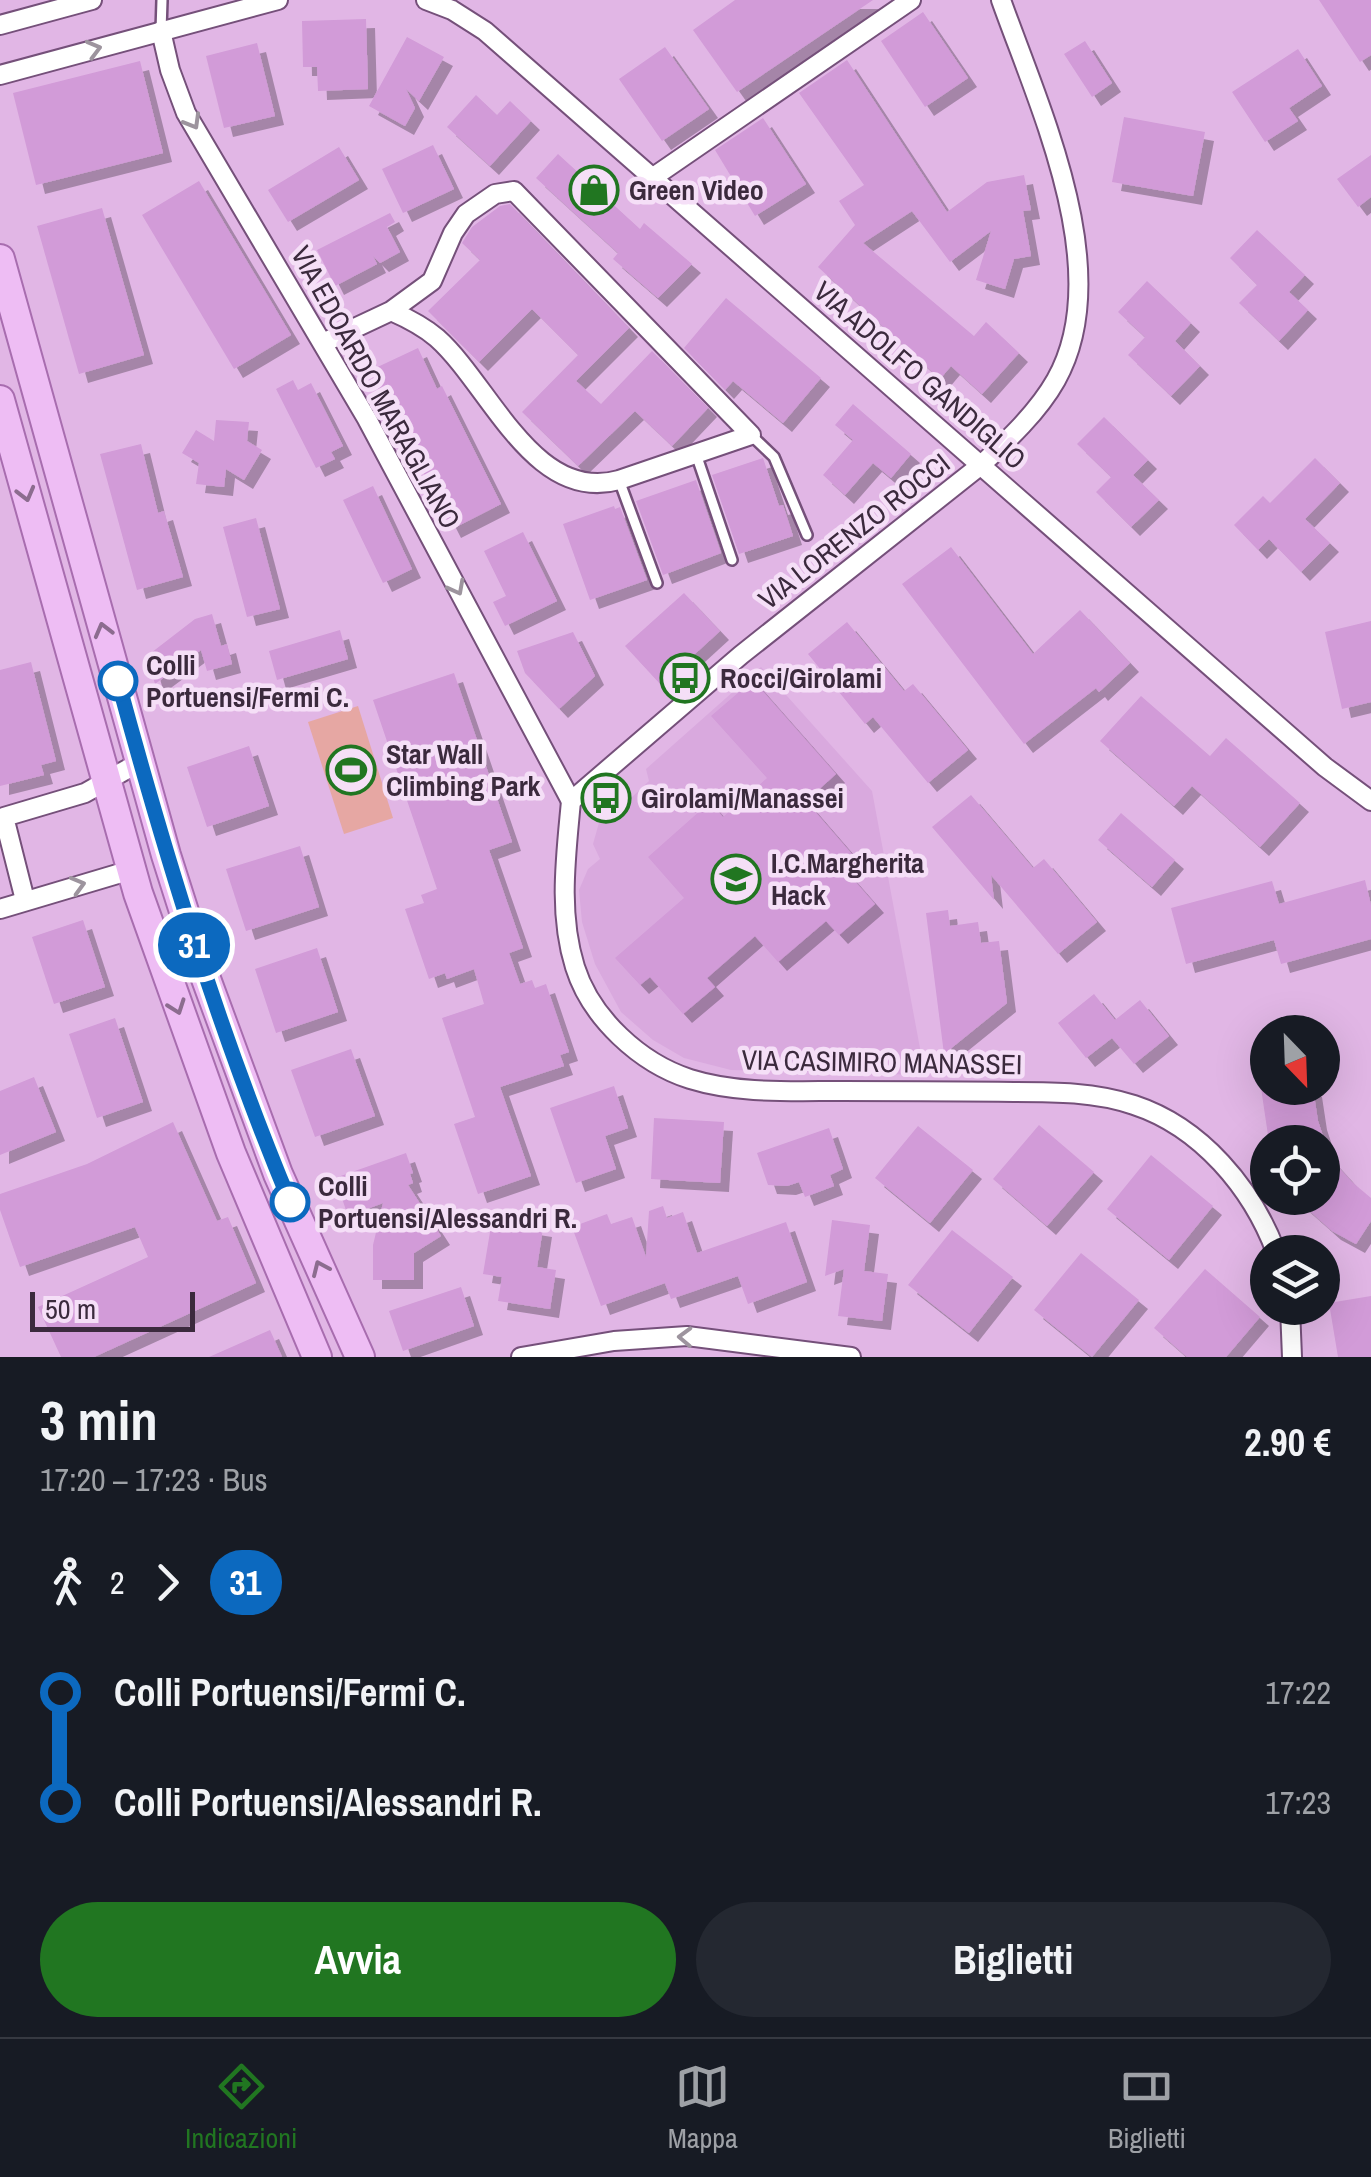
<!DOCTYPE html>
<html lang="it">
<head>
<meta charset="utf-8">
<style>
	:root { --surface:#171b24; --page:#242831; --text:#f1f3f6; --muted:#9ea1a6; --line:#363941; --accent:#217621 }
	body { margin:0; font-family:"Archivo Narrow",sans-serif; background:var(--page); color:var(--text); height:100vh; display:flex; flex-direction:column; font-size:38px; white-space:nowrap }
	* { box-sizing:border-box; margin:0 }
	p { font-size:32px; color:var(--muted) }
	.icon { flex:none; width:55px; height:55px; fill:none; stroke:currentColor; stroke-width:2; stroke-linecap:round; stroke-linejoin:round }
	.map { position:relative; height:1357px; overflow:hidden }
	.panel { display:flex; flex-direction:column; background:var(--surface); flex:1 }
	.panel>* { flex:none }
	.badge { padding:0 20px; border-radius:32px; font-size:35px; line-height:65px }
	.needle { width:65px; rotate:157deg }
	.fabs { position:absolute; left:1250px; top:1015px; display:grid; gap:20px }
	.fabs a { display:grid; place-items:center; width:90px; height:90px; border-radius:50%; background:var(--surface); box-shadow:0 10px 40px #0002; font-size:50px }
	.scale { position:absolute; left:30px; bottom:25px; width:165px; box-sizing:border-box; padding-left:10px; border:5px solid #3b2a3d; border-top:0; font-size:28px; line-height:35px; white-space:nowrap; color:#3b2a3d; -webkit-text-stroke:8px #f5dff7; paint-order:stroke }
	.map>.badge { position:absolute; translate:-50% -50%; box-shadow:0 0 0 5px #fff }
	.legs { display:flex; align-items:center; gap:15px; height:110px; padding:0 40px; font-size:32px }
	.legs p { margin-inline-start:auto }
	.summary { display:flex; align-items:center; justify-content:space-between; height:170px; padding:0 40px }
	h1 { font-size:55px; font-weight:700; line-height:75px }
	.cta { display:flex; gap:20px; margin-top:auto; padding:20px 40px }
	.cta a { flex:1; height:115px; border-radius:60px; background:var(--accent); color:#fff; font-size:40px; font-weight:700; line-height:115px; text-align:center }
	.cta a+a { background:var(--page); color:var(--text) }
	ul { padding:0 40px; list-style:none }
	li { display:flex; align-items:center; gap:35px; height:110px; font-size:38px }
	li i { display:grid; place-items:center; width:15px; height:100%; margin:0 12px; background:currentColor }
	li i::after { content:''; width:25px; height:25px; margin:-12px; border:8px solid; border-radius:50%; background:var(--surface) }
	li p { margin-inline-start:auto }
	li:first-child i { background:linear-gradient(#0000 50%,currentColor 0) }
	li:last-child i { background:linear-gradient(currentColor 50%,#0000 0) }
	.tabs { display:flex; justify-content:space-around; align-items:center; height:140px; border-top:2px solid var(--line); background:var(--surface); font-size:28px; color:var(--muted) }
	.tabs a { display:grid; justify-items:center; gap:5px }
	.tabs .selected { color:var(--accent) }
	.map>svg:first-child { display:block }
</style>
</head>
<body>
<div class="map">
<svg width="1371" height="1357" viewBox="0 0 1371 1357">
	<defs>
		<filter id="shadow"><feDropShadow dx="9" dy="9" stdDeviation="0" flood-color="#0004"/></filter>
	</defs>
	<rect width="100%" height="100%" fill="#e1b6e5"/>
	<!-- built -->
	<path fill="#d9a9de" d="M761 667 872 791 925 1075 731 1070 684 1058 653 1040 621 1012 595 964 582 922 579 890 588 869 600 859 593 844 606 798H631L649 781 646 769Z"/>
	<!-- green -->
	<path fill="#e6a7a3" d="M358 706 393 818 344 834 308 722Z"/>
	<!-- building -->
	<g fill="#d29bd8" filter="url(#shadow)">
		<path d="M735 0H873L737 92 693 30Z"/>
		<path d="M1319 0H1371V55L1360 62Z"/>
		<path d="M923 12 968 78 925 107 881 41Z"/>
		<path d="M366 19 368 89 318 91 317 67H303L302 21Z"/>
		<path d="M407 37 444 57 419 101 406 89 415 108 405 126 369 106Z"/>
		<path d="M1085 41 1112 83 1092 97 1064 54Z"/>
		<path d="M257 43 275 116 224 128 206 56Z"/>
		<path d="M665 47 709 109 662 141 619 79Z"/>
		<path d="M1298 49 1322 86 1289 108 1298 121 1265 142 1232 92Z"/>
		<path d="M847 60 947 212 987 182 1024 175 1031 210 1023 211 1031 256 1014 259 1005 289 976 280 991 231 950 262 912 211 863 243 974 336 986 322 1019 353 982 394 951 366 940 379 818 267 855 225 839 201 864 185 799 93Z"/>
		<path d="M140 61 163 153 36 185 13 93Z"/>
		<path d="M476 95 497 115 510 101 531 121 490 166 447 127Z"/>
		<path d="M1124 117 1205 132 1193 196 1112 182Z"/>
		<path d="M763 118 806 184 755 216 715 150Z"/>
		<path d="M433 145 454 189 403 213 382 169Z"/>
		<path d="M339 147 359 180 288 222 268 190Z"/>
		<path d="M558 154 640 229 644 223 692 264 658 298 613 259 618 253 536 178Z"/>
		<path d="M1371 155V197L1358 207 1337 179Z"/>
		<path d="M199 181 291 335 234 369 142 215Z"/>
		<path d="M510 204 629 328 576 381 601 404 652 351 708 408 672 446 635 411 578 466 522 412 578 355 532 309 479 362 428 311 480 260 462 243 472 227 500 206Z"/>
		<path d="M102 208 144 355 79 374 37 226Z"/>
		<path d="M390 213 395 222 387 227 400 252 380 263 373 256 377 264 335 286 317 250Z"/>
		<path d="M1257 230 1305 275 1289 292 1308 310 1279 341 1239 303 1257 285 1230 258Z"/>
		<path d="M1147 281 1191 323 1175 341 1200 366 1171 396 1128 355 1145 337 1118 312Z"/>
		<path d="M726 298 821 378 783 423 733 381 725 390 684 348Z"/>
		<path d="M418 348 437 389 442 386 501 504 452 529 407 440 403 442 369 371Z"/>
		<path d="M293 380 298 390 311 383 343 446 331 452 335 459 316 468 276 389Z"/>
		<path d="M853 404 911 454 891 478 873 463 845 495 823 475 853 440 835 425Z"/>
		<path d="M1104 417 1148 460 1133 475 1159 500 1131 527 1096 492 1111 477 1077 444Z"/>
		<path d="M216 420 249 422 247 441 262 450 244 480 226 469 224 487 196 484 199 463 182 453 196 430 214 441Z"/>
		<path d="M141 444 158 513 164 511 183 577 137 590 100 454Z"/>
		<path d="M763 458 779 506 783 505 793 536 739 554 712 475Z"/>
		<path d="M1315 458 1340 483 1305 519 1330 543 1301 572 1269 539 1258 550 1234 525 1263 496 1270 503Z"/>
		<path d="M696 480 721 553 663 575 636 501Z"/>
		<path d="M373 486 412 569 383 583 343 500Z"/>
		<path d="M614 506 615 509 620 507 647 580 590 600 563 524Z"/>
		<path d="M256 518 280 609 247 617 223 527Z"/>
		<path d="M523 532 557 601 505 626 493 602 506 596 484 551Z"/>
		<path d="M951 547 1033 654 1080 610 1130 663 1099 692 1096 688 1024 744 902 584Z"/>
		<path d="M684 593 720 631 661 685 625 646Z"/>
		<path d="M212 614 221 646 227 644 232 664 207 671 201 650 155 684 147 656 195 619Z"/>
		<path d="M1371 621V702L1342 709 1325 632Z"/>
		<path d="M847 622 904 691 913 684 968 750 928 783 873 717 865 724 808 654Z"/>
		<path d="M340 630 348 659 277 680 269 651Z"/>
		<path d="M573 632 595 676 559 709 525 673 517 651Z"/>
		<path d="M31 662 56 761 41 765 44 775 0 786V670Z"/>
		<path d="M454 673 512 842 489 850 523 948 509 953 520 984 532 980 535 988 546 984 569 1052 560 1055 564 1066 500 1087 531 1176 478 1194 454 1124 475 1117 442 1018 484 1004 474 969 447 979 445 973 429 979 405 909 424 903 421 895 437 889 373 700Z"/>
		<path d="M753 680 836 774 806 801 858 861 846 871 875 904 839 935 826 921 778 962 755 936 707 978 715 987 683 1014 650 977 640 985 615 958 684 898 648 857 710 802 723 817 767 778 711 716Z"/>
		<path d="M1141 696 1210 756 1226 738 1300 803 1260 847 1192 786 1174 806 1100 741Z"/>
		<path d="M249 746 269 806 207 827 187 767Z"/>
		<path d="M971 795 1033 868 1044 859 1097 922 1058 954 991 875 994 900 932 827Z"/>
		<path d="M1121 813 1175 860 1152 887 1098 840Z"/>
		<path d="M300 846 319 907 246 931 226 869Z"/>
		<path d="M1365 880 1371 905V939L1281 964 1274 940 1186 964 1171 908 1272 881 1279 904Z"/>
		<path d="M948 910 950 926 978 922 981 943 999 941 1007 1003 944 1054 926 913Z"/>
		<path d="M83 920 105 987 54 1004 32 937Z"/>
		<path d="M317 948 338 1012 276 1033 255 969Z"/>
		<path d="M1094 994 1115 1020 1140 1000 1169 1036 1134 1064 1112 1038 1086 1058 1058 1023Z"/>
		<path d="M115 1018 143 1102 97 1118 69 1034Z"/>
		<path d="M351 1049 375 1116 315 1137 291 1070Z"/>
		<path d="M34 1077 56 1132 0 1155V1091Z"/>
		<path d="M614 1086 628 1128 605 1136 616 1169 576 1183 550 1108Z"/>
		<path d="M1261 1088H1313L1318 1121 1325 1142H1269Z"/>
		<path d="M654 1118 724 1122 720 1183 651 1179Z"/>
		<path d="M173 1122 217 1221 228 1217 256 1283 94 1357H61L38 1307 148 1257 135 1227 20 1267 0 1210V1194L87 1164Z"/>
		<path d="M1039 1125 1094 1172 1047 1226 993 1179Z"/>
		<path d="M918 1126 973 1170 930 1223 875 1178Z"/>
		<path d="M829 1128 843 1169 830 1175 834 1186 805 1197 799 1182 787 1186 768 1185 757 1153Z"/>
		<path d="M1322 1149 1352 1182 1371 1198V1221L1356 1244 1332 1231 1295 1198H1322Z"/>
		<path d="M406 1153 413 1173 410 1174 413 1183 408 1185 441 1236 414 1253V1280H373V1245L383 1203 348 1216 335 1178Z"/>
		<path d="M1151 1155 1213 1206 1169 1260 1107 1209Z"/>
		<path d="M663 1206 667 1218 683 1212 697 1253 786 1222 807 1282 748 1304 738 1276 671 1299 665 1283 601 1306 572 1227 607 1214 611 1224 632 1217 646 1257 649 1211Z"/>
		<path d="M492 1220 543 1228 537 1267 556 1270 550 1309 498 1301 502 1277 483 1274Z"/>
		<path d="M832 1220 870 1225 864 1271 888 1274 882 1321 838 1316 844 1269 825 1276Z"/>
		<path d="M952 1230 1013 1277 969 1333 908 1285Z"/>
		<path d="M1081 1253 1139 1300 1092 1357 1034 1310Z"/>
		<path d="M1205 1269 1260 1317 1226 1357H1187L1154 1328Z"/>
		<path d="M461 1287 474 1326 403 1351 389 1311Z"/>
		<path d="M1371 1296V1357H1338L1329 1303Z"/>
		<path d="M270 1330 282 1357H209Z"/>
	</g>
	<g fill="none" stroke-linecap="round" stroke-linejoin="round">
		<!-- lane casing -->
		<g stroke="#75507a" stroke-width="14">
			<g id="lane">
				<path d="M161 31 162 0"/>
				<path d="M751 435 774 457 807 535"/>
				<path d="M696 454 732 560"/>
				<path d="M619 480 657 583"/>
			</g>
		</g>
		<!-- street casing -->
		<g stroke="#75507a" stroke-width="22">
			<g id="street">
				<path d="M426 0 452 10 485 31 1325 767 1371 801"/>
				<path d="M0 25 92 0"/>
				<path d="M161 31 170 70 186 113 367 419 571 801"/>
				<path d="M0 75 278 0"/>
				<path d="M652 178 911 0"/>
				<path d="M323 343 391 311 432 281 453 233 466 214 495 194 514 191 751 435 619 480C534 504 490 385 437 338 423 326 407 318 391 311"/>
				<path d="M571 801 741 655 981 465C1008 440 1038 412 1056 380 1117 272 1039 107 1001 0"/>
				<path d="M571 801C566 856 558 913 575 967 591 1018 640 1063 690 1079 738 1094 791 1091 841 1091 899 1091 956 1091 1014 1092 1055 1092 1095 1092 1134 1105 1201 1127 1252 1188 1276 1252"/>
				<path d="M25 900 4 817 85 793 140 762"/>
				<path d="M0 909 131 870"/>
				<path d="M1290 1308 1292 1357"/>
				<path d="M521 1357 614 1341 687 1336 851 1357"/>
			</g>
		</g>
		<!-- primary casing -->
		<g stroke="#a86daf" stroke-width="32">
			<g id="primary">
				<path d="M0 259 166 855 202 968 278 1174 360 1357"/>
				<path d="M0 400 138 893 231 1153 317 1357"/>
			</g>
		</g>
		<!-- lane -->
		<use href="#lane" stroke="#fff" stroke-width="9"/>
		<!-- street -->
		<use href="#street" stroke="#fff" stroke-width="18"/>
		<!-- primary -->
		<use href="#primary" stroke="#eebdf4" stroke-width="28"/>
	</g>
	<!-- one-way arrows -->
	<defs><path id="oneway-chevron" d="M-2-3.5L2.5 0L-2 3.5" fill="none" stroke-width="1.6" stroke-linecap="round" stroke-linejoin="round" transform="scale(2.5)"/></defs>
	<g stroke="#9d949e">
		<use href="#oneway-chevron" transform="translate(94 49) rotate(-15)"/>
		<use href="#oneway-chevron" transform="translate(193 122) rotate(60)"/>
		<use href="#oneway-chevron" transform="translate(457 588) rotate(62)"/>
		<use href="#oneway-chevron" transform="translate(78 885) rotate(-16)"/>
		<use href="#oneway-chevron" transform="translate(685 1337) rotate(-178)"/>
	</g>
	<g stroke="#8c6c8f">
		<use href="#oneway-chevron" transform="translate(26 494) rotate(75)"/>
		<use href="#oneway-chevron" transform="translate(103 630) rotate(-105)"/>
		<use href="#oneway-chevron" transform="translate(177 1007) rotate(70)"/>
		<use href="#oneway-chevron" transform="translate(320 1268) rotate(-114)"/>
	</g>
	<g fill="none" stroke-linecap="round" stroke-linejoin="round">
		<!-- line-1 casing -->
		<g stroke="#fff" stroke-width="22">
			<path id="line-1" d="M118 681C166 858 219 1032 290 1202"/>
		</g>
		<!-- line-1 -->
		<use href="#line-1" stroke="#0c69bf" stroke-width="15"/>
	</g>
	<!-- icons -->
	<defs>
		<g id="shop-ring" transform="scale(2.5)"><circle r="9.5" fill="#f5dff7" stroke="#217621" stroke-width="1.5"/><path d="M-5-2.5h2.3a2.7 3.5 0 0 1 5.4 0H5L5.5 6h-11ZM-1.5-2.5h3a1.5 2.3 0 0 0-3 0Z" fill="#217621"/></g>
		<g id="bus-ring" transform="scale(2.5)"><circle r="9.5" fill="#f5dff7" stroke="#217621" stroke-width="1.5"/><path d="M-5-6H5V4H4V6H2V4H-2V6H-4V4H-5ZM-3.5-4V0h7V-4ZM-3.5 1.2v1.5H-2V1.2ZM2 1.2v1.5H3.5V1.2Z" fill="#217621"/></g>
		<g id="stadium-ring" transform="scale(2.5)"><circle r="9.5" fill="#f5dff7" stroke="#217621" stroke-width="1.5"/><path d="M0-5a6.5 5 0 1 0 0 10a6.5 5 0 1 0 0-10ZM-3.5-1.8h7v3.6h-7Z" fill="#217621"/></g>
		<g id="school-ring" transform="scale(2.5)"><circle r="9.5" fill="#f5dff7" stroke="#217621" stroke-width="1.5"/><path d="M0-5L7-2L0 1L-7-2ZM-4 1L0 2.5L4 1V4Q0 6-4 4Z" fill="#217621"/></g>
	</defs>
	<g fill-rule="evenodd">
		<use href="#shop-ring" x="594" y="190"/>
		<use href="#bus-ring" x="685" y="678"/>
		<use href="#stadium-ring" x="351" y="770"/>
		<use href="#bus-ring" x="606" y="798"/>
		<use href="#school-ring" x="736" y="879"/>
	</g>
	<!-- markers -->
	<g fill="#fff" stroke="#0c69bf" stroke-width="5">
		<circle cx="118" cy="681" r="18"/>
		<circle cx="290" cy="1202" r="18"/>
	</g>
	<g text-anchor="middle" stroke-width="9" stroke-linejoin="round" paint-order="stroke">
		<!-- poi labels -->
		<g font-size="28" font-weight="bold" fill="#3b2a3d" stroke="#f5dff7" text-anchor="start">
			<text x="629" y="200">Green Video</text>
			<text x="720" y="688">Rocci/Girolami</text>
			<text x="386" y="764">Star Wall<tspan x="386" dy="32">Climbing Park</tspan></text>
			<text x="641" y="808">Girolami/Manassei</text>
			<text x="771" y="873">I.C.Margherita<tspan x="771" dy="32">Hack</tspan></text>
		</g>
		<!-- street labels -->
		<g font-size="28" fill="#3b2a3d" stroke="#f5dff7">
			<text transform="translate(920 375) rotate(41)" y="10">VIA ADOLFO GANDIGLIO</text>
			<text transform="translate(376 387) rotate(61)" y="10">VIA EDOARDO MARAGLIANO</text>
			<text transform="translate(854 531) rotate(-38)" y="10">VIA LORENZO ROCCI</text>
			<text transform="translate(882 1062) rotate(1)" y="10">VIA CASIMIRO MANASSEI</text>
		</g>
		<!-- stop labels -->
		<g font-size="28" font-weight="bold" fill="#3b2a3d" stroke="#f5dff7" text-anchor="start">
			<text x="146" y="675">Colli<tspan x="146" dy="32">Portuensi/Fermi C.</tspan></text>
			<text x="318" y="1196">Colli<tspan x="318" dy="32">Portuensi/Alessandri R.</tspan></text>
		</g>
	</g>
</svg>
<div class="fabs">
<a><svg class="needle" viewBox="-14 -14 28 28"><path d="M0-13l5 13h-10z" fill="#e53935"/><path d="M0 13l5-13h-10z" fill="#9ea1a6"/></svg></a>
<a><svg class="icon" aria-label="locate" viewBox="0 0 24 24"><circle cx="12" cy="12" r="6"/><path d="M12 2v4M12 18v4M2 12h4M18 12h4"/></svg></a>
<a><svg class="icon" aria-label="layers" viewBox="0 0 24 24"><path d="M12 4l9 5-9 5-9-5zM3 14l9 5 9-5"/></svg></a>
</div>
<div class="scale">50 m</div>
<b class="badge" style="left:194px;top:945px;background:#0c69bf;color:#fff">31</b>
</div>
<section class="panel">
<div class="summary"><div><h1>3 min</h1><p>17:20 – 17:23 · Bus</p></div><b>2.90 €</b></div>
<div class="legs"><svg class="icon" aria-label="walk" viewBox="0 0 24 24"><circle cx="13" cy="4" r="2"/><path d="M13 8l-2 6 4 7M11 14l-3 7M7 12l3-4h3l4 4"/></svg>2<svg class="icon" aria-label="forward" viewBox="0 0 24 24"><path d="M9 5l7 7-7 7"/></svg><b class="badge" style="background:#0c69bf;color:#fff">31</b></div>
<ul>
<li><i style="color:#0c69bf"></i><b>Colli Portuensi/Fermi C.</b><p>17:22</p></li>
<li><i style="color:#0c69bf"></i><b>Colli Portuensi/Alessandri R.</b><p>17:23</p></li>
</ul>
<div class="cta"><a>Avvia</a><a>Biglietti</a></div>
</section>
<nav class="tabs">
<a class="selected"><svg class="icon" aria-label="directions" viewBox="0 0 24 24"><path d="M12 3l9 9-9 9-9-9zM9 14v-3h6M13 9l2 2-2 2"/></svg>Indicazioni</a>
<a><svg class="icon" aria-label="map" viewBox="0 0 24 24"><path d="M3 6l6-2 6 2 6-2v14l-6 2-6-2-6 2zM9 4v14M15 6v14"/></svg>Mappa</a>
<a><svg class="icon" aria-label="tickets" viewBox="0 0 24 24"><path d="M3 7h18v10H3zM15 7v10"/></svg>Biglietti</a>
</nav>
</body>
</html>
